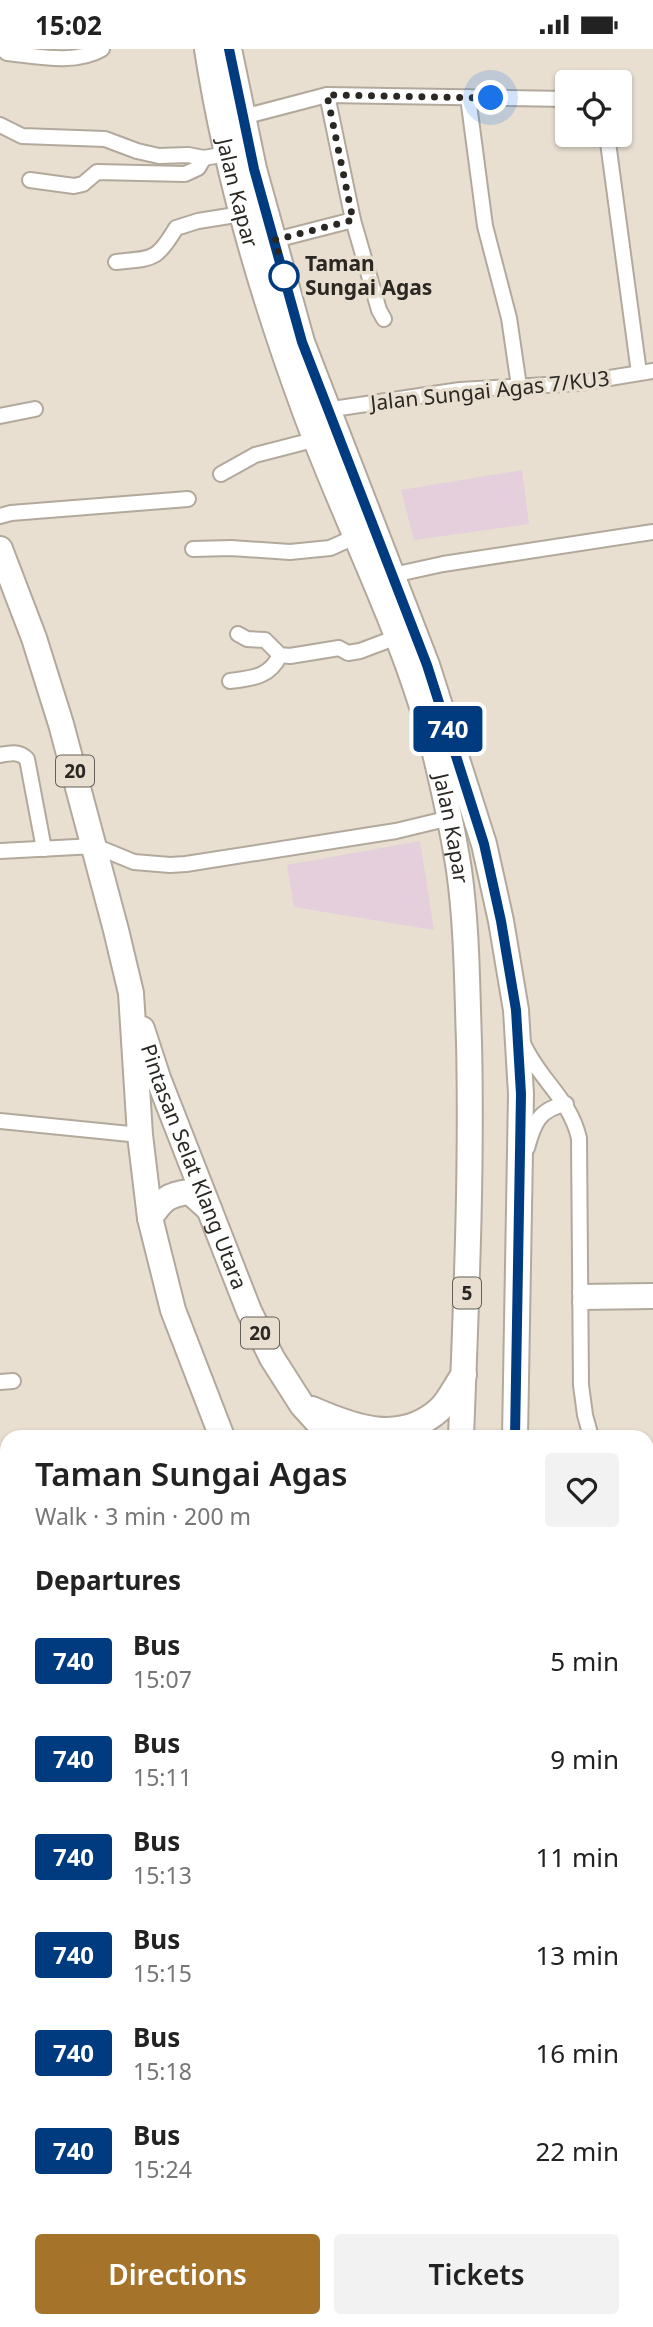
<!DOCTYPE html>
<html lang="en">
<head>
<meta charset="utf-8">
<style>
	:root { --surface:#fff; --page:#f2f2f2; --text:#222; --muted:#767676; --accent:#a5732a }
	body { margin:0; font-family:"Noto Sans",sans-serif; background:var(--page); color:var(--text); height:100vh; display:flex; flex-direction:column; font-size:26px; white-space:nowrap }
	* { box-sizing:border-box; margin:0 }
	p { font-size:23px; color:var(--muted) }
	.icon { flex:none; width:38px; height:38px; fill:none; stroke:currentColor; stroke-width:2; stroke-linecap:round; stroke-linejoin:round }
	.map { position:relative; flex:1; overflow:hidden }
	.side { position:absolute; left:0px; top:1381px; width:654px; height:898px; display:flex; flex-direction:column; background:var(--surface); border-radius:21px 21px 0 0; box-shadow:0 2px 5px #0004 }
	.side>* { flex:none }
	.badge { padding:0 14px; border-radius:5px; font-size:24px; line-height:46px }
	.controls { position:absolute; left:555px; top:21px; display:grid; gap:14px }
	.controls a { display:grid; place-items:center; width:77px; height:77px; border-radius:7px; background:var(--surface); box-shadow:0 2px 5px #0004; font-size:35px }
	.you { position:absolute; width:35px; height:35px; margin:-18px; border:5px solid #fff; border-radius:50%; background:#1a73e8; box-shadow:0 0 0 10px #1a73e833 }
	.map>.badge { position:absolute; translate:-50% -50%; box-shadow:0 0 0 4px #fff }
	h2 { padding:0 35px; font-size:26px; line-height:63px }
	.round { display:grid; place-items:center; flex:none; width:74px; height:74px; border-radius:7px; background:var(--page) }
	.overview { display:flex; align-items:center; justify-content:space-between; height:119px; padding:0 35px }
	h1 { font-size:33px; font-weight:600; line-height:52px }
	.button { display:flex; gap:14px; margin-top:auto; padding:14px 35px }
	.button a { flex:1; height:80px; border-radius:7px; background:var(--accent); color:#fff; font-size:28px; font-weight:600; line-height:80px; text-align:center }
	.button a+a { background:var(--page); color:var(--text) }
	ul { padding:0; list-style:none }
	li { display:flex; align-items:center; gap:21px; height:98px; padding:0 35px }
	li div { flex:1 }
	li b { display:block; font-size:26px }
	li em { font-style:normal }
	li .badge { min-width:77px; font-weight:700; text-align:center }
	.status { display:flex; justify-content:space-between; align-items:center; height:49px; padding:0 35px; background:var(--surface); direction:ltr }
	.status svg { height:19px; fill:currentColor }
	.map>svg:first-child { display:block }
</style>
</head>
<body>
<div class="status"><b>15:02</b><svg viewBox="0 0 49 12"><path d="M0 12V9h3v3zM5 12V6h3v6zM10 12V3h3v9zM15 12V0h3v12zM26 1h20v11H26zM47 4h2v5h-2z"/></svg></div>
<div class="map">
<svg width="653" height="2278" viewBox="0 0 653 2278">
	<rect width="100%" height="100%" fill="#e8dfd1"/>
	<!-- commercial -->
	<g fill="#e5cfdc">
		<path d="M522 421 529 475 414 491 401 441Z"/>
		<path d="M420 792 434 881 294 858 287 816Z"/>
	</g>
	<g fill="none" stroke-linecap="round" stroke-linejoin="round">
		<!-- stream -->
		<g stroke="#198290" stroke-width="4.5">
			<path d="M648 1730 653 1734"/>
			<path d="M0 1916 7 1913"/>
		</g>
		<!-- minor casing -->
		<g stroke="#b2a99c" stroke-width="18">
			<g id="minor">
				<path d="M2 0 7 4C36 7 75 16 102 0"/>
				<path d="M327 46 353 171 379 261 384 270"/>
				<path d="M468 48 485 177 509 269 519 337"/>
				<path d="M243 68 327 46 567 50"/>
				<path d="M0 76 22 87 105 90 137 102 159 107 188 106 204 109 226 105"/>
				<path d="M607 86 639 324"/>
				<path d="M30 131 74 137 83 135 97 123 185 125 198 119 204 109"/>
				<path d="M275 191 353 171"/>
				<path d="M116 213C152 209 156 213 176 179L198 172 242 165"/>
				<path d="M326 361 460 341 579 334 653 322"/>
				<path d="M0 367 35 360"/>
				<path d="M221 425 255 406 317 390"/>
				<path d="M0 467 11 464 188 450"/>
				<path d="M193 500 231 499 290 503 330 499 357 487"/>
				<path d="M393 526 443 515 653 483"/>
				<path d="M238 585 247 590 265 591 280 606 290 607 339 599 348 604 360 602 397 588"/>
				<path d="M230 632C253 629 270 628 280 606"/>
				<path d="M0 706C10 704 19 702 27 710L44 800"/>
				<path d="M0 802 95 797 134 813 170 816 186 815 396 782 450 769"/>
				<path d="M523 994C539 1031 569 1048 579 1089L581 1336 585 1366 591 1388"/>
				<path d="M0 1072 140 1086"/>
				<path d="M527 1099C534 1074 539 1060 566 1055"/>
				<path d="M580 1243 653 1242"/>
				<path d="M580 1253 653 1252"/>
				<path d="M0 1333 13 1332"/>
				<path d="M648 1578 653 1588"/>
				<path d="M648 1944 653 1947"/>
				<path d="M0 2151 7 2152"/>
				<path d="M648 2236 653 2238"/>
				<path d="M252 2272 262 2278"/>
				<path d="M421 2272 434 2278"/>
				<path d="M496 2278 498 2272"/>
			</g>
		</g>
		<!-- trunk casing -->
		<g stroke="#b2a99c" stroke-width="28">
			<g id="trunk">
				<path id="s1" d="M207 0C226 123 261 243 304 360 344 470 400 575 431 688 442 732 452 776 459 821 467 878 467 936 469 993 472 1125 466 1256 461 1388"/>
				<path d="M229 0 254 120 302 293 427 616 484 795 501 872 516 961 521 1045 515 1388"/>
				<path d="M0 500 34 589 61 675 116 881 131 944 140 1086 150 1169 173 1261 222 1388"/>
				<path id="s2" d="M142 980 158 1029 249 1262 272 1309 302 1356 331 1388"/>
				<path d="M150 1169C162 1151 168 1145 190 1143L209 1160"/>
				<path d="M312 1360C353 1378 400 1396 439 1361 449 1352 456 1336 464 1325"/>
				<path d="M648 1657 653 1663"/>
				<path d="M648 1800 653 1805"/>
				<path d="M297 2278 299 2272"/>
				<path d="M317 2278 319 2272"/>
			</g>
		</g>
		<!-- minor -->
		<use href="#minor" stroke="#fff" stroke-width="14"/>
		<!-- trunk -->
		<use href="#trunk" stroke="#fff" stroke-width="24"/>
	</g>
	<g fill="none" stroke-linecap="round" stroke-linejoin="round">
		<!-- line casing -->
		<g stroke="#fff" stroke-width="16">
			<path id="line" d="M229 0 254 120 302 293 427 616 484 795 501 872 516 961 521 1045 515 1388"/>
		</g>
		<!-- line -->
		<use href="#line" stroke="#003b80" stroke-width="10"/>
		<!-- walk -->
		<path stroke="#2b2823" stroke-width="7" stroke-dasharray="0 12.6" d="M284 227 275 191 353 171 327 46 491 49"/>
	</g>
	<!-- markers -->
	<circle fill="#fff" stroke="#003b80" stroke-width="3.5" cx="284" cy="227" r="14"/>
	<g text-anchor="middle" stroke-width="7" stroke-linejoin="round" paint-order="stroke">
		<!-- shield labels -->
		<g fill="#e8dfd1" stroke="#645f57" stroke-width="2">
			<rect x="56" y="706.5" width="38" height="31" rx="5"/>
			<rect x="453" y="1228.5" width="28" height="31" rx="5"/>
			<rect x="241" y="1268.5" width="38" height="31" rx="5"/>
		</g>
		<g font-size="19" font-weight="bold" fill="#2b2823">
			<text x="75" y="729">20</text>
			<text x="467" y="1251">5</text>
			<text x="260" y="1291">20</text>
		</g>
		<!-- street labels -->
		<g font-size="21" fill="#2b2823" stroke="#e8dfd1">
			<text dy="7" stroke="none"><textPath href="#s1" startOffset="147">Jalan Kapar</textPath></text>
			<text transform="translate(490 342) rotate(-6)" y="7">Jalan Sungai Agas 7/KU3</text>
			<text dy="7" stroke="none"><textPath href="#s1" startOffset="819">Jalan Kapar</textPath></text>
			<text dy="7" stroke="none"><textPath href="#s2" startOffset="147">Pintasan Selat Klang Utara</textPath></text>
		</g>
		<!-- stop labels -->
		<g font-size="21" font-weight="bold" fill="#2b2823" stroke="#e8dfd1" text-anchor="start">
			<text x="305" y="222">Taman<tspan x="305" dy="24">Sungai Agas</tspan></text>
		</g>
	</g>
</svg>
<div class="controls">
<a><svg class="icon" aria-label="locate" viewBox="0 0 24 24"><circle cx="12" cy="12" r="6"/><path d="M12 2v4M12 18v4M2 12h4M18 12h4"/></svg></a>
</div>
<div class="you" style="left:491px;top:49px"></div>
<b class="badge" style="left:448px;top:680px;background:#003b80;color:#fff">740</b>
<section class="side">
<div class="overview"><div><h1>Taman Sungai Agas</h1><p>Walk · 3 min · 200 m</p></div><a class="round"><svg class="icon" aria-label="heart" viewBox="0 0 24 24"><path d="M12 20l-8-8c-3-5 5-10 8-4 3-6 11-1 8 4z"/></svg></a></div>
<h2>Departures</h2>
<ul>
<li><span class="badge" style="background:#003b80;color:#fff">740</span><div><b>Bus</b><p>15:07</p></div><em>5 min</em></li>
<li><span class="badge" style="background:#003b80;color:#fff">740</span><div><b>Bus</b><p>15:11</p></div><em>9 min</em></li>
<li><span class="badge" style="background:#003b80;color:#fff">740</span><div><b>Bus</b><p>15:13</p></div><em>11 min</em></li>
<li><span class="badge" style="background:#003b80;color:#fff">740</span><div><b>Bus</b><p>15:15</p></div><em>13 min</em></li>
<li><span class="badge" style="background:#003b80;color:#fff">740</span><div><b>Bus</b><p>15:18</p></div><em>16 min</em></li>
<li><span class="badge" style="background:#003b80;color:#fff">740</span><div><b>Bus</b><p>15:24</p></div><em>22 min</em></li>
</ul>
<div class="button"><a>Directions</a><a>Tickets</a></div>
</section>
</div>
</body>
</html>
